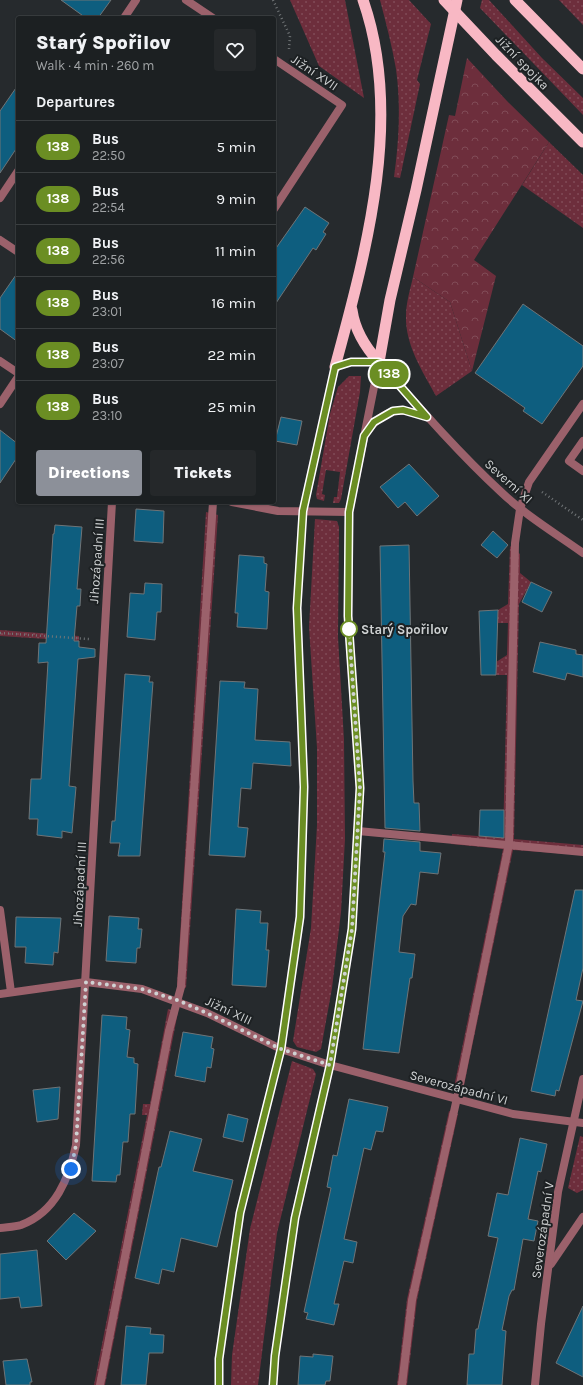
<!DOCTYPE html>
<html lang="en">
<head>
<meta charset="utf-8">
<style>
	:root { --surface:#1c2022; --page:#25282a; --text:#f1f3f6; --muted:#a0a3a5; --line:#3a3e40; --accent:#8c9099 }
	body { margin:0; font-family:Karla,sans-serif; background:var(--page); color:var(--text); height:100vh; display:flex; flex-direction:column; font-size:15px; white-space:nowrap }
	* { box-sizing:border-box; margin:0 }
	p { font-size:13px; color:var(--muted) }
	.icon { flex:none; width:22px; height:22px; fill:none; stroke:currentColor; stroke-width:2; stroke-linecap:round; stroke-linejoin:round }
	.map { position:relative; flex:1; overflow:hidden }
	.drawer { position:absolute; left:16px; top:16px; width:260px; height:488px; display:flex; flex-direction:column; background:var(--surface); border-radius:4px; box-shadow:0 1px 3px #0004,0 0 0 1px var(--line) }
	.drawer>* { flex:none }
	.badge { padding:0 8px; border-radius:13px; font-size:14px; line-height:26px }
	.you { position:absolute; width:20px; height:20px; margin:-10px; border:3px solid #fff; border-radius:50%; background:#1a73e8; box-shadow:0 0 0 6px #1a73e833 }
	.map>.badge { position:absolute; translate:-50% -50%; box-shadow:0 0 0 2px #fff }
	h2 { padding:0 20px; font-size:15px; line-height:36px }
	.round { display:grid; place-items:center; flex:none; width:42px; height:42px; border-radius:4px; background:var(--page) }
	.head { display:flex; align-items:center; justify-content:space-between; height:68px; padding:0 20px }
	h1 { font-size:19px; font-weight:800; line-height:30px }
	.cta { display:flex; gap:8px; margin-top:auto; padding:8px 20px }
	.cta a { flex:1; height:46px; border-radius:4px; background:var(--accent); color:#fff; font-size:16px; font-weight:800; line-height:46px; text-align:center }
	.cta a+a { background:var(--page); color:var(--text) }
	ul { padding:0; list-style:none }
	li { display:flex; align-items:center; gap:12px; height:52px; padding:0 20px; border-top:1px solid var(--line) }
	li div { flex:1 }
	li b { display:block; font-size:15px }
	li em { font-style:normal }
	li .badge { min-width:44px; font-weight:700; text-align:center }
	.map>svg:first-child { display:block }
</style>
</head>
<body>
<div class="map">
<svg width="583" height="1385" viewBox="0 0 583 1385">
	<defs>
		<pattern id="grass-dots" width="8" height="8" patternUnits="userSpaceOnUse"><rect width="8" height="8" fill="#6d2e3c"/><path d="M2 2h.1M6 6h.1" fill="none" stroke="#814b57" stroke-width="1.8" stroke-linecap="round"/></pattern>
		<pattern id="forest-crowns" width="20" height="18" patternUnits="userSpaceOnUse"><rect width="20" height="18" fill="#6d2e3c"/><path d="M2 6a3 3 0 1 1 6 0M12 15a3 3 0 1 1 6 0" fill="none" stroke="#814b57"/></pattern>
	</defs>
	<rect width="100%" height="100%" fill="#262a2d"/>
	<!-- grass -->
	<g fill="url(#grass-dots)">
		<path d="M290 0H345L364 98 319 66Z"/>
		<path d="M380 0H409L431 24 417 80 420 84 400 178 394 177C399 142 401 105 396 69 392 46 386 23 380 0Z"/>
		<path d="M482 0H489L542 58 583 98V115L480 8Z"/>
		<path d="M559 0H583V25Z"/>
		<path d="M549 142 583 175V228L522 185Z"/>
		<path d="M413 277 450 302 472 371 436 396C423 372 405 345 406 316 406 303 410 290 413 277Z"/>
		<path d="M349 376H361L360 392 341 499 339 503H333L334 497H337L340 472 326 470 322 494 325 495 324 501 317 499 316 495 330 414 338 387Z"/>
		<path d="M206 512 218 515 186 988 177 985Z"/>
		<path d="M315 519 337 521 339 527 338 637 344 740 345 839 341 912 332 988 321 1049 316 1052 297 1047 293 1041 311 928 317 825V748L309 627Z"/>
		<path d="M510 546 520 554V573L531 582 519 604 514 839 583 845V855L513 850 463 1090 454 1087 503 849 451 844 452 834 503 838 507 675H493V664L507 655 508 623H497L498 610 508 604Z"/>
		<path d="M0 630 79 636V641L0 636Z"/>
		<path d="M168 1009 178 1012 105 1385H94L147 1115H142L143 1104H150Z"/>
		<path d="M292 1061 313 1069 316 1074 277 1233 258 1385H231L232 1355 250 1229Z"/>
		<path d="M449 1111 458 1114 417 1300 407 1385H397L407 1299Z"/>
		<path d="M580 1136 583 1137V1190L577 1193 568 1188Z"/>
	</g>
	<!-- forest -->
	<path fill="url(#forest-crowns)" d="M467 58 507 101 549 142 474 260 496 276 472 371 450 302 413 277 449 115 455 116Z"/>
	<!-- building -->
	<g fill="#0e5e7f" stroke="#6f7477">
		<path d="M61 0H111L98 18H86Z"/>
		<path d="M18 85V146L0 173V111Z"/>
		<path d="M305 207 329 223 323 232 326 234 316 250 313 248 274 306V251Z"/>
		<path d="M18 272V342L0 329V298Z"/>
		<path d="M523 304 583 346V366L542 424 523 411 525 408 475 373Z"/>
		<path d="M281 417 302 421 297 445 275 441Z"/>
		<path d="M0 430 18 444V456L0 483Z"/>
		<path d="M409 464 439 496 417 516 405 502 398 508 380 487Z"/>
		<path d="M136 509 164 511 163 543 134 541Z"/>
		<path d="M55 525 82 527 77 589H81L80 606H77L74 641H79V647L95 649V657L78 659 69 786 76 787 72 833 62 831V838L37 835 38 819H29L31 779H41L48 662 38 663 39 643H46L53 534H54Z"/>
		<path d="M493 531 508 545 497 558 481 545Z"/>
		<path d="M409 545 413 781 414 803H419L420 831 385 828 380 546Z"/>
		<path d="M239 555 264 557V563L267 564 265 591 269 592 267 629 237 627 238 613H235Z"/>
		<path d="M531 582 552 592 542 612 522 602Z"/>
		<path d="M145 583 162 584 161 612H157L155 640 127 637 130 593 144 594Z"/>
		<path d="M498 610 496 675H481L479 611Z"/>
		<path d="M540 642 576 650V654L583 655V677L567 673 565 680 533 672Z"/>
		<path d="M125 674 150 676 149 682H153L140 856H118L120 843H110L112 821H115Z"/>
		<path d="M220 681 245 682 244 688 258 689 255 740 290 742 291 766 253 763 251 789 241 788 238 827 248 828 245 857 209 855Z"/>
		<path d="M480 810H504V838L479 836Z"/>
		<path d="M384 839 420 842V851L441 853 438 874 420 872 416 905 411 904 403 916 399 952 415 954 412 978H410L399 1053 363 1049 385 852H383Z"/>
		<path d="M575 890H583V968L576 1000 583 1001 559 1091 556 1090 555 1096 531 1091Z"/>
		<path d="M236 909 261 911 260 923H268L266 950H269L266 987 232 985Z"/>
		<path d="M109 916 139 918 138 929H142L140 948H137L136 963 106 961Z"/>
		<path d="M16 917 61 918 58 953 54 952 53 965 25 963 26 947H15Z"/>
		<path d="M102 1015 127 1017 126 1029 130 1030 127 1057 134 1058V1063L138 1064 135 1114H130L128 1142H123L120 1175H117L116 1182 92 1181Z"/>
		<path d="M183 1032 213 1037 211 1048 214 1049 211 1068 207 1067 205 1082 175 1076Z"/>
		<path d="M60 1087 58 1119 37 1122 33 1090Z"/>
		<path d="M349 1099 388 1107 383 1132 376 1131 371 1150 364 1148 344 1239 357 1242 353 1263 344 1261 334 1304H339L334 1325 306 1319 308 1313 304 1312 331 1188 327 1187 333 1155 337 1156Z"/>
		<path d="M228 1114 248 1119 243 1142 223 1137Z"/>
		<path d="M170 1131 202 1139 193 1171 233 1180 217 1247 181 1238 174 1272 162 1269 159 1284 135 1278 159 1167H161Z"/>
		<path d="M520 1138 547 1144 541 1172 538 1171 528 1219 538 1221 534 1241 523 1239 514 1290H512L509 1296 502 1330 506 1331 502 1385H467L469 1354H474L476 1329H478L498 1238 488 1236 497 1193 508 1195Z"/>
		<path d="M74 1213 96 1231 66 1260 47 1241Z"/>
		<path d="M37 1250 42 1306 21 1308 19 1297 0 1299V1254Z"/>
		<path d="M583 1306V1377L556 1363Z"/>
		<path d="M126 1326 151 1328 150 1334 164 1335 163 1353H149L146 1385H121Z"/>
		<path d="M313 1354 333 1356 330 1381H326L325 1385H298L300 1356 313 1357Z"/>
		<path d="M27 1359 32 1382H30V1385H6L3 1361Z"/>
	</g>
	<g fill="none" stroke-linecap="round" stroke-linejoin="round">
		<!-- path -->
		<g stroke="#727678" stroke-width="2.5" stroke-dasharray="1 3" stroke-linecap="butt">
			<path d="M273 0 290 36 289 49"/>
			<path d="M542 492 583 520"/>
			<path d="M0 633 89 639"/>
		</g>
		<!-- service -->
		<g stroke="#9b616b" stroke-width="8">
			<path d="M0 240 18 252"/>
			<path d="M583 441 569 461 583 471"/>
			<path d="M358 831 583 852"/>
			<path d="M0 910 11 992"/>
			<path d="M100 1385 169 1031 181 987 213 502"/>
			<path d="M402 1385 412 1300 459 1089 509 844 515 543 520 509 529 482 583 404"/>
		</g>
		<!-- minor -->
		<g stroke="#9b616b" stroke-width="8">
			<path d="M186 0 213 18"/>
			<path d="M124 18 136 0"/>
			<path d="M274 59 342 105 274 209"/>
			<path d="M0 198 18 171"/>
			<path d="M0 361 18 373"/>
			<path d="M0 404 18 377"/>
			<path d="M232 502 278 511 349 512"/>
			<path d="M0 994 86 982 142 989 207 1013 281 1049 330 1065 513 1114 583 1123"/>
			<path d="M0 1228C7 1227 15 1227 21 1225 56 1212 69 1178 76 1145L112 502"/>
			<path d="M551 1264 583 1217"/>
			<path d="M535 1385 541 1324 558 1192 583 1079"/>
		</g>
		<!-- tertiary -->
		<g stroke="#9b616b" stroke-width="8">
			<path d="M379 362C418 406 457 451 500 491 525 515 555 533 583 553"/>
			<path d="M366 433C383 409 399 406 426 416"/>
			<path d="M219 1385V1359L240 1213 281 1049 300 917 304 787 297 608 303 511 335 367 351 362H379"/>
			<path d="M273 1385 275 1356 295 1218 330 1065 352 929 360 789 348 616 349 512 379 362"/>
		</g>
		<!-- trunk -->
		<g stroke="#f8b8c4" stroke-width="11">
			<path d="M444 0 496 55 583 142"/>
			<path d="M515 0 583 69"/>
			<path d="M352 310C355 331 365 347 379 362"/>
			<path d="M379 362 390 300 416 190 457 0"/>
			<path d="M335 367C366 252 404 117 363 0"/>
		</g>
	</g>
	<g fill="none" stroke-linecap="round" stroke-linejoin="round">
		<!-- line casing -->
		<g stroke="#fff" stroke-width="9">
			<path id="line" d="M219 1385V1359L240 1213 281 1049 300 917 304 787 297 608 303 511 335 367 351 362H379L427 417 403 410 393 411 374 422 364 436 349 512 348 616 360 788 352 929 330 1065 295 1218 275 1356 273 1385"/>
		</g>
		<!-- line -->
		<use href="#line" stroke="#6b8e23" stroke-width="6"/>
		<!-- walk -->
		<path stroke="#cfd2d3" stroke-width="4" stroke-dasharray="0 7.2" d="M71 1169 76 1145 86 982 142 989 177 1000 207 1013 281 1049 330 1065 352 929 360 788 349 629"/>
	</g>
	<!-- markers -->
	<circle fill="#fff" stroke="#6b8e23" stroke-width="2" cx="349" cy="629" r="8"/>
	<g text-anchor="middle" stroke-width="4" stroke-linejoin="round" paint-order="stroke">
		<!-- street labels -->
		<g font-size="13" fill="#cfd2d3" stroke="#1d2123">
			<text transform="translate(523 62) rotate(46)" y="5">Jižní spojka</text>
			<text transform="translate(315 72) rotate(34)" y="5">Jižní XVII</text>
			<text transform="translate(509 481) rotate(42)" y="5">Severní XI</text>
			<text transform="translate(96 561) rotate(-86)" y="5">Jihozápadní III</text>
			<text transform="translate(79 884) rotate(-87)" y="5">Jihozápadní III</text>
			<text transform="translate(229 1010) rotate(25)" y="5">Jižní XIII</text>
			<text transform="translate(459 1087) rotate(15)" y="5">Severozápadní VI</text>
			<text transform="translate(542 1230) rotate(-82)" y="5">Severozápadní V</text>
		</g>
		<!-- stop labels -->
		<g font-size="13" font-weight="bold" fill="#cfd2d3" stroke="#1d2123" text-anchor="start">
			<text x="361" y="634">Starý Spořilov</text>
		</g>
	</g>
</svg>
<div class="you" style="left:71px;top:1169px"></div>
<b class="badge" style="left:389px;top:374px;background:#6b8e23;color:#fff">138</b>
<section class="drawer">
<div class="head"><div><h1>Starý Spořilov</h1><p>Walk · 4 min · 260 m</p></div><a class="round"><svg class="icon" aria-label="heart" viewBox="0 0 24 24"><path d="M12 20l-8-8c-3-5 5-10 8-4 3-6 11-1 8 4z"/></svg></a></div>
<h2>Departures</h2>
<ul>
<li><span class="badge" style="background:#6b8e23;color:#fff">138</span><div><b>Bus</b><p>22:50</p></div><em>5 min</em></li>
<li><span class="badge" style="background:#6b8e23;color:#fff">138</span><div><b>Bus</b><p>22:54</p></div><em>9 min</em></li>
<li><span class="badge" style="background:#6b8e23;color:#fff">138</span><div><b>Bus</b><p>22:56</p></div><em>11 min</em></li>
<li><span class="badge" style="background:#6b8e23;color:#fff">138</span><div><b>Bus</b><p>23:01</p></div><em>16 min</em></li>
<li><span class="badge" style="background:#6b8e23;color:#fff">138</span><div><b>Bus</b><p>23:07</p></div><em>22 min</em></li>
<li><span class="badge" style="background:#6b8e23;color:#fff">138</span><div><b>Bus</b><p>23:10</p></div><em>25 min</em></li>
</ul>
<div class="cta"><a>Directions</a><a>Tickets</a></div>
</section>
</div>
</body>
</html>
